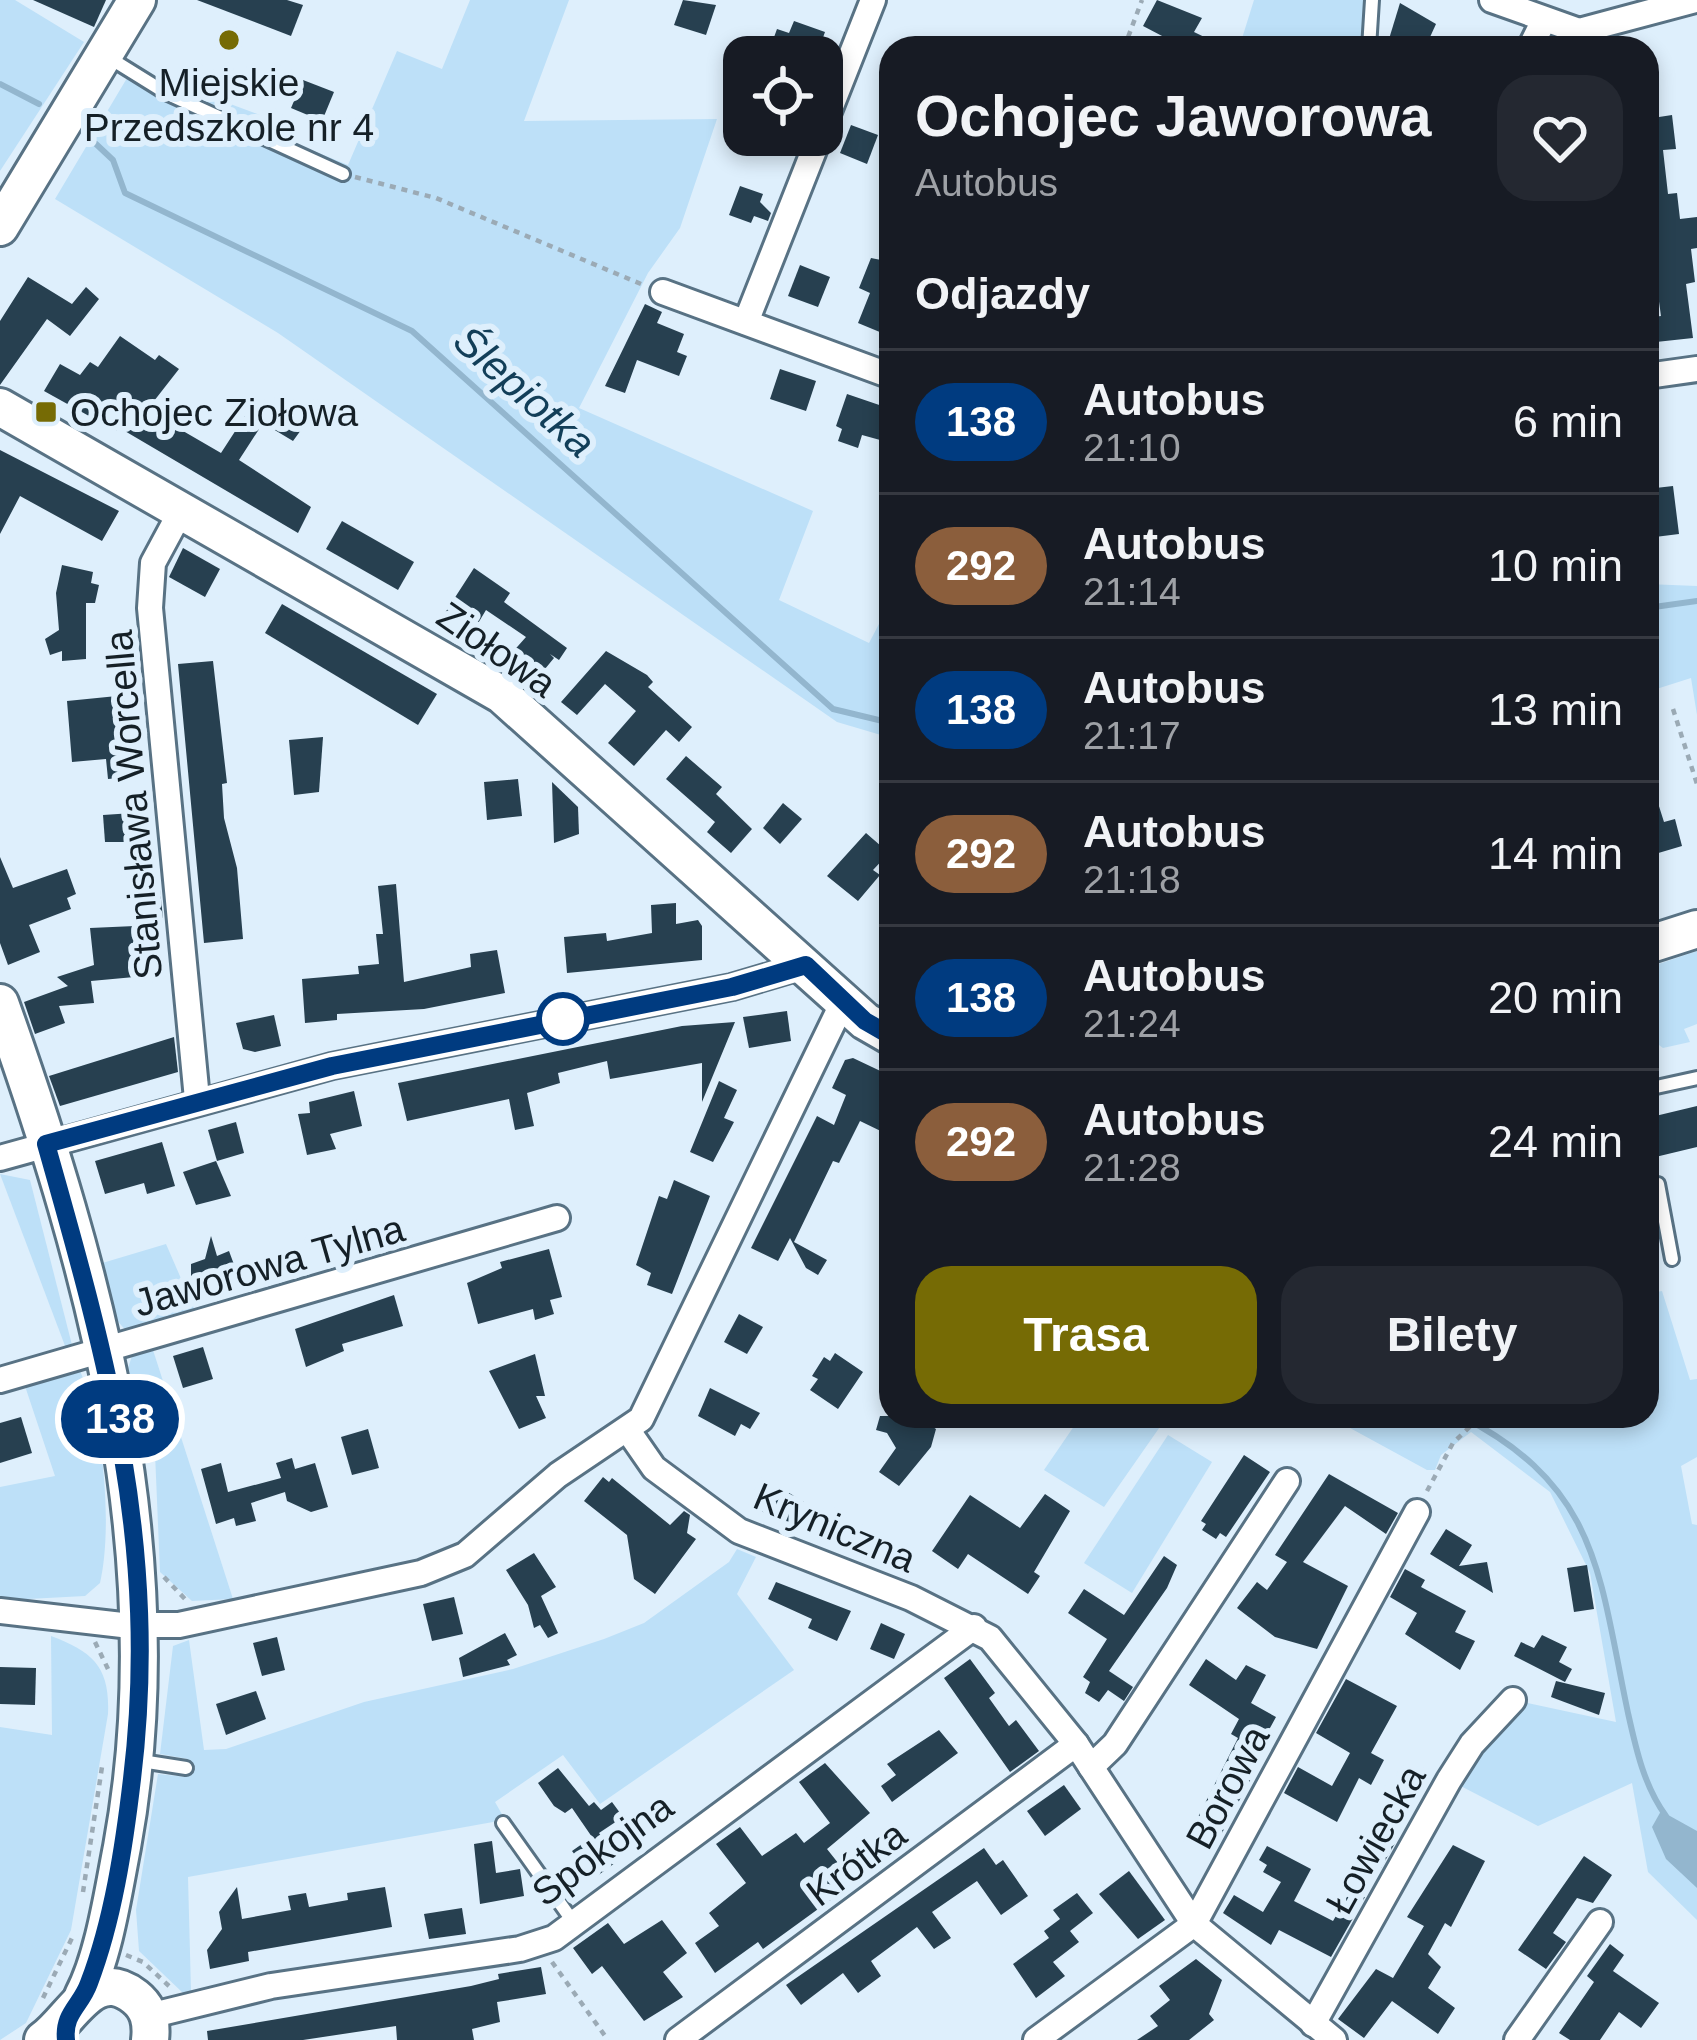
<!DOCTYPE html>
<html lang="pl">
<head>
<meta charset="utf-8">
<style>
	:root { --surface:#171b24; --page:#242831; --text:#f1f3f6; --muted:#9ea1a6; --line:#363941; --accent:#766b05 }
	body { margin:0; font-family:Helvetica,sans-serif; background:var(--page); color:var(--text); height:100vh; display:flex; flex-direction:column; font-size:45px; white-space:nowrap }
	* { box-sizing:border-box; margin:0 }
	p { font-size:39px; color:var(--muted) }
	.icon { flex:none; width:66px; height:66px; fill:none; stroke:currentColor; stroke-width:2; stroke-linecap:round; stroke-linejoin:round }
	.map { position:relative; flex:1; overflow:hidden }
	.side { position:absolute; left:879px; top:36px; width:780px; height:1392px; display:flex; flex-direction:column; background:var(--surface); border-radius:36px; box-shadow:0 6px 18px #0003 }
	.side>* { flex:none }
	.badge { padding:0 24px; border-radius:39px; font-size:42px; line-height:78px }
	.controls { position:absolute; left:723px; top:36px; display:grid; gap:24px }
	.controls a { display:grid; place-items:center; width:120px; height:120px; border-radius:24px; background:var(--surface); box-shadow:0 6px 18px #0003; font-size:60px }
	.map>.badge { position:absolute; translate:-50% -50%; box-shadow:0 0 0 6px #fff }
	h2 { padding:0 36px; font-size:45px; line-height:108px }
	.round { display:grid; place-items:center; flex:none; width:126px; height:126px; border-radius:36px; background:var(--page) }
	.summary { display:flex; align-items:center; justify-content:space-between; height:204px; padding:0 36px }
	h1 { font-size:57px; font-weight:700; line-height:90px }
	.action { display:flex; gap:24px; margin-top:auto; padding:24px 36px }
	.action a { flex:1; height:138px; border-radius:36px; background:var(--accent); color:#fff; font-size:48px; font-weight:700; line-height:138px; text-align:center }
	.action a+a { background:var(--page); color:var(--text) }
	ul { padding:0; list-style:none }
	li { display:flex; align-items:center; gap:36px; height:144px; padding:0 36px; border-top:3px solid var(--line) }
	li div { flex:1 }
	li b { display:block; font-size:45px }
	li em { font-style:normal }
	li .badge { min-width:132px; font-weight:700; text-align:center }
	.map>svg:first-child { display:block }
</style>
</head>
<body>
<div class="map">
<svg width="1697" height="2040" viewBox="0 0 1697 2040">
	<rect width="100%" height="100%" fill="#deeffc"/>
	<!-- green -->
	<g fill="#bde0f8">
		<path d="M0 0H15L84 42 0 171Z"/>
		<path d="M470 0H569L524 121 717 119 680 228 648 273 579 408 813 511 779 600 869 643 891 601V738L837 722 278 333 55 199 133 68 268 118 265 131 348 165 397 51 442 69Z"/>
		<path d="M1254 0H1365L1361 48H1239Z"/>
		<path d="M1647 584 1697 586V715L1691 678 1647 692Z"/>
		<path d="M1697 951V1024L1684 1029 1690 1042 1663 1048 1647 1036V968Z"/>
		<path d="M0 1174 30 1180 73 1349 67 1351Z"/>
		<path d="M166 1244 196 1313 131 1333C110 1322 107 1291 99 1264Z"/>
		<path d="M1662 1291 1690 1380 1697 1379V1457L1681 1466 1692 1524 1697 1525V1920L1648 1872 1632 1783 1538 1826 1449 1780 1513 1700 1616 1722 1590 1573 1550 1492 1471 1432 1441 1455 1435 1470H1427L1328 1416H1647V1294Z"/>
		<path d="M152 1350H153L233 1599 192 1601 160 1572 154 1429 149 1428 128 1368 132 1356Z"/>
		<path d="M77 1365C104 1415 113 1527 100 1583L85 1596 28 1599 27 1605 0 1601V1487L55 1476 24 1383Z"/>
		<path d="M1081 1416H1178L1175 1423 1164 1421 1104 1507 1044 1470Z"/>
		<path d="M1168 1435 1212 1462 1132 1593 1084 1563Z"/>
		<path d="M737 1549 756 1557 737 1594 794 1670 600 1804 563 1755 495 1802 503 1816 493 1822 188 1877 191 1991 183 1993 139 1951 136 1910 158 1774 186 1777 188 1759 160 1754 173 1646 189 1640 204 1750 226 1749 364 1702 513 1669 604 1639 644 1623 729 1562Z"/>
		<path d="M51 1636C94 1652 110 1668 108 1714L71 1930 26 2023 0 2040V1727L52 1735Z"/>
	</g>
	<!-- water -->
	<path fill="#93b6ce" d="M1661 1811 1697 1831V1888L1666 1859 1652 1827Z"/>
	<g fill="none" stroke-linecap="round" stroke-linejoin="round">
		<!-- stream -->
		<g stroke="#93b6ce" stroke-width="6">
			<path d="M0 84 39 104"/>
			<path d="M96 144 113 160 125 193 412 331 833 709 891 723"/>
			<path d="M1647 608 1697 601"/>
			<path d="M1461 1416C1600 1487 1599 1576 1628 1713 1636 1749 1644 1786 1666 1816"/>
		</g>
	</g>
	<!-- building -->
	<g fill="#274050">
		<path d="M33 0H106L94 27Z"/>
		<path d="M197 0H287L303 5 291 36Z"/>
		<path d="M683 0 716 5 706 35 674 25Z"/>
		<path d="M1157 0 1202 18 1194 32 1227 48H1185L1143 26Z"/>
		<path d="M1400 3 1436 24 1425 48 1389 39Z"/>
		<path d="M794 21 825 32 816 57H759L766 38 773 40 777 29 789 33Z"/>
		<path d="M303 80 334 92 322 121 291 108Z"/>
		<path d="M1647 109H1658L1659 117 1672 115 1676 149 1663 150 1668 194 1677 193 1680 219 1697 217V248L1691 249 1695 282 1686 284 1693 338 1656 342 1653 317 1661 316 1647 215Z"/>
		<path d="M851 125 878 135 867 164 840 153Z"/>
		<path d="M740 186 763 194 760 202 771 213 768 221 754 216 751 223 729 215Z"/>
		<path d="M871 258 891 262 884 301 891 304 887 335 858 323 870 293 859 288Z"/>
		<path d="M800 265 830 277 818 307 788 296Z"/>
		<path d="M28 277 72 304 86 287 99 299 70 336 47 319 0 385V321Z"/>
		<path d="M645 304 662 312 657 323 684 334 677 352 687 356 679 376 637 360 625 393 605 386Z"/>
		<path d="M120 336 155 360 159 355 179 369 154 401 176 418 171 424 221 453 256 399 301 430 293 441 263 423 239 460 311 507 298 533 118 427 116 431 44 391 60 364 80 375 90 362 98 367Z"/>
		<path d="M780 369 816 381 806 411 770 399Z"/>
		<path d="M847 394 891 409V443L862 435 858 448 838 441 842 429 836 426Z"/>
		<path d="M0 450 119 511 102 541 20 496 0 534Z"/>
		<path d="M1673 486 1679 534 1647 538V489Z"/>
		<path d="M342 521 414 562 398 590 326 549Z"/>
		<path d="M183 548 220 569 205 597 169 577Z"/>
		<path d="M62 565 93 572 91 583 99 585 95 603H86V659L62 661V651L50 655 45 639 59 630 56 593Z"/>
		<path d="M474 568 510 593 504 602 567 648 559 660 550 654 554 658 540 675 510 655 526 637 486 610 474 630 443 616Z"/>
		<path d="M282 604 437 694 418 725 265 633Z"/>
		<path d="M606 651 647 675 653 682 648 687 692 727 679 742 666 730 634 766 608 743 636 711 605 684 577 715 561 702Z"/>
		<path d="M213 661 227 783 222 784 224 818 237 868 243 939 204 943 178 664Z"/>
		<path d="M137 694 141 776 108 779 106 759 72 762 67 701Z"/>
		<path d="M323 737 319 792 294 795 289 740Z"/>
		<path d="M686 756 722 787 716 794 752 829 731 853 707 832 715 822 666 779Z"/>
		<path d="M518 779 522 816 487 820 484 782Z"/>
		<path d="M1651 781 1664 822 1675 819 1682 846 1655 854 1647 826Z"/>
		<path d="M552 782 578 807 579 834 554 843Z"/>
		<path d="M783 803 802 819 780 844 763 828Z"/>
		<path d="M148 812 150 842H105L103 815Z"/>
		<path d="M866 833 889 853 873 870 880 875 858 901 827 876Z"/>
		<path d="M0 857 13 888 67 869 76 894 67 898 71 909 29 925 40 952 8 965 0 943Z"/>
		<path d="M396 884 404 982 471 967 470 954 497 950 505 993 424 1009 337 1014V1020L305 1023 302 979 359 974 358 966 379 964 376 934H383L378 886Z"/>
		<path d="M160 890 163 918 151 919 156 975 91 981 94 1003 59 1006 65 1023 35 1034 24 1002 68 986 57 977 94 965 90 928 135 926 132 892Z"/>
		<path d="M676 903V924L698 920 702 926V960L567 973 564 937 606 933 607 941 652 933 651 905Z"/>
		<path d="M787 1011 791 1041 749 1048 743 1017Z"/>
		<path d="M274 1015 281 1046 255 1052 243 1049 236 1023Z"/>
		<path d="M735 1022 702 1102V1063L610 1079 607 1061 558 1073 560 1083 527 1093 534 1126 515 1130 509 1099 407 1121 398 1083 682 1026Z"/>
		<path d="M174 1037 178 1072 60 1106 49 1076Z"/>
		<path d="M853 1058 891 1076 879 1110 891 1115V1136L860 1121 839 1163 833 1161 794 1242 827 1260 818 1275 806 1268 790 1238 778 1261 751 1248 817 1116 834 1125 846 1095 832 1088 845 1060Z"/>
		<path d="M719 1081 737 1090 724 1118 734 1122 713 1162 690 1152Z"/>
		<path d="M354 1091 362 1126 330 1134 336 1149 307 1155 298 1114 310 1113 309 1102Z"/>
		<path d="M1697 1106V1147L1647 1159V1118Z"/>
		<path d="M236 1122 244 1153 217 1161 208 1130Z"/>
		<path d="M162 1142 175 1186 147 1194 144 1183 105 1194 95 1161Z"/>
		<path d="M216 1161 231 1196 196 1205 183 1172Z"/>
		<path d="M674 1180 710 1196 672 1294 647 1285 651 1273 636 1265 659 1196 667 1199Z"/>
		<path d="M211 1236 217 1256 229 1251 239 1278 203 1294 191 1281V1264L205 1259Z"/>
		<path d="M549 1249 562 1297 550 1300 554 1314 535 1320 533 1309 478 1324 467 1283 502 1268 500 1262Z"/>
		<path d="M394 1295 403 1326 342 1344 344 1351 306 1367 295 1329Z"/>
		<path d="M739 1314 763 1327 747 1354 724 1342Z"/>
		<path d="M203 1347 213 1379 183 1388 173 1356Z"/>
		<path d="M835 1353 863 1372 838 1409 810 1390 818 1379 812 1376 824 1357 830 1361Z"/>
		<path d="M535 1354 545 1396H536L546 1418 519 1429 489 1371Z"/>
		<path d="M710 1388 760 1413 750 1429 741 1424 735 1436 698 1416Z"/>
		<path d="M880 1416H916L936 1429 931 1447 899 1486 879 1472 896 1448 887 1433 876 1430Z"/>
		<path d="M21 1417 32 1453 0 1463V1423Z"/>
		<path d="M368 1429 379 1468 352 1475 341 1437Z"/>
		<path d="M1244 1455 1270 1472 1226 1537 1220 1533 1216 1539 1202 1530 1206 1524 1201 1521Z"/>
		<path d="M292 1458 295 1469 315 1463 328 1507 311 1512 287 1501 285 1492 251 1503 256 1521 236 1526 234 1518 216 1524 201 1469 221 1463 228 1492 281 1478 276 1463Z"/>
		<path d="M1329 1474 1398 1513 1386 1534 1345 1506 1303 1562 1348 1586 1317 1649 1275 1637 1237 1608 1257 1582 1267 1590 1287 1562 1275 1555Z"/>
		<path d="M603 1477 609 1482 612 1478 670 1525 684 1511 690 1515 687 1533 696 1539 655 1594 634 1579 627 1535 584 1501Z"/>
		<path d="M776 1485 804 1502 787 1527 760 1510Z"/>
		<path d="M1045 1494 1070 1511 1034 1572 1040 1576 1028 1594 968 1554 958 1569 932 1551 970 1495 1020 1528Z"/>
		<path d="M1446 1529 1472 1545 1459 1566 1487 1562 1493 1593 1430 1554Z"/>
		<path d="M534 1553 556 1587 541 1596 558 1633 548 1638 540 1625 534 1628 528 1605 506 1570Z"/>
		<path d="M1164 1556 1177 1565 1167 1588 1109 1671 1133 1687 1124 1701 1108 1690 1099 1702 1085 1693 1090 1682 1083 1677 1107 1639 1068 1613 1084 1589 1124 1615Z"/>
		<path d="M1587 1565 1594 1609 1574 1612 1567 1568Z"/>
		<path d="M1405 1569 1425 1580 1421 1587 1466 1611 1455 1632 1475 1641 1460 1670 1405 1634 1417 1613 1390 1597Z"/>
		<path d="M776 1582 851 1611 837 1641 808 1628 812 1619 768 1599Z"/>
		<path d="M454 1597 463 1634 432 1641 423 1604Z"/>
		<path d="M881 1623 905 1634 894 1659 870 1649Z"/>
		<path d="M505 1633 517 1655 507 1660 510 1665 463 1677 459 1658Z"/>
		<path d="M1542 1635 1567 1647 1559 1662 1572 1669 1565 1682 1514 1656 1521 1642 1534 1648Z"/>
		<path d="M277 1637 285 1670 262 1676 253 1643Z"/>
		<path d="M970 1659 995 1693 989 1698 1009 1726 1016 1720 1039 1751 1010 1772 944 1678Z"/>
		<path d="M1206 1659 1236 1680 1246 1665 1266 1675 1251 1703 1276 1717 1251 1763 1255 1771 1214 1848 1189 1835 1238 1738 1231 1734 1239 1719 1189 1685Z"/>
		<path d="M0 1667 36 1668 35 1705 0 1704Z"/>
		<path d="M1346 1679 1397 1706 1371 1753 1384 1760 1371 1785 1359 1778 1337 1822 1284 1793 1298 1767 1332 1786 1350 1753 1316 1733Z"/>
		<path d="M1556 1681 1605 1693 1599 1715 1551 1697Z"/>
		<path d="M256 1691 266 1719 226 1735 216 1704Z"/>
		<path d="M939 1730 958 1753 892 1802 881 1786 896 1775 887 1764Z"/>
		<path d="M825 1763 870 1813 827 1849 854 1883 763 1949 758 1942 715 1973 695 1943 719 1926 709 1913 746 1883 716 1844 740 1827 762 1856 796 1833 804 1843 830 1823 799 1782Z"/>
		<path d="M558 1768 589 1806 594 1802 601 1810 612 1802 623 1817 599 1833 619 1860 593 1879 572 1851 592 1837 572 1808 565 1813 554 1806 538 1783Z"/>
		<path d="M1064 1785 1081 1809 1045 1836 1027 1811Z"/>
		<path d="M1378 1825 1399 1836 1381 1868 1361 1857Z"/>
		<path d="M492 1841 496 1873 520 1869 524 1896 480 1904 474 1844Z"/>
		<path d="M1453 1845 1485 1861 1451 1927 1445 1923 1428 1954 1441 1967 1428 1988 1455 2008 1438 2034 1392 2001 1364 2038 1338 2019 1376 1969 1393 1978 1424 1926 1407 1917Z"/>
		<path d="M1267 1846 1311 1869 1294 1901 1333 1921 1351 1890 1365 1897 1331 1957 1279 1930 1271 1945 1223 1913 1234 1895 1263 1912 1281 1882 1263 1872 1267 1865 1259 1860Z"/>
		<path d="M984 1848 996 1865 1003 1860 1028 1896 1001 1915 977 1881 932 1912 951 1938 934 1949 917 1927 871 1961 881 1976 858 1993 843 1973 801 2005 786 1985Z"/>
		<path d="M1584 1856 1612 1875 1593 1903 1577 1898 1553 1933 1566 1942 1546 1969 1518 1950Z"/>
		<path d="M1129 1871 1165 1920 1138 1939 1099 1894Z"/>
		<path d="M237 1887 242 1919 291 1910 288 1896 306 1893 309 1907 348 1900 347 1893 385 1887 392 1927 248 1952 249 1961 210 1969 207 1950 222 1929 219 1912Z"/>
		<path d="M1077 1893 1093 1913 1070 1931 1079 1942 1053 1962 1065 1976 1036 1998 1013 1964 1049 1938 1044 1931 1060 1919 1053 1910Z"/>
		<path d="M462 1908 466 1934 429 1939 424 1914Z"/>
		<path d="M662 1920 687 1953 663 1972 683 1997 644 2021 602 1966 592 1974 573 1948 608 1923 624 1944Z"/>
		<path d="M1610 1944 1624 1955 1613 1971 1659 2003 1641 2028 1619 2012 1600 2040H1570L1559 2033 1594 1982 1587 1976Z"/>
		<path d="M1196 1959 1222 1980 1209 2014 1214 2020 1189 2040H1137L1158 2026 1150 2016 1170 2000 1159 1986Z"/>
		<path d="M541 1967 546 1994 497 2002 500 2022 472 2029 474 2040H397L396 2026 303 2040H208L207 2031 471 1986 499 1979 498 1974Z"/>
	</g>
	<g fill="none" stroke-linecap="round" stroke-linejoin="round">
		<!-- lane casing -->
		<g stroke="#587284" stroke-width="18">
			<g id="lane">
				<path d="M1369 48 1372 0"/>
				<path d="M108 57 166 93 343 174"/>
				<path d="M1647 1089 1697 1078"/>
				<path d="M1658 1184 1672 1259"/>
				<path d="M135 1760 186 1768"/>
				<path d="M503 1823 574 1923"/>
			</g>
		</g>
		<!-- street casing -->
		<g stroke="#587284" stroke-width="30">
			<g id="street">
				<path d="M1492 0 1579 31 1695 0"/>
				<path d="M1530 48 1543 22"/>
				<path d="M822 129 873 0"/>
				<path d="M663 292 891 376"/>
				<path d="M746 322 820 135"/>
				<path d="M1647 376 1697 369"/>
				<path d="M181 511 153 563 150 608 197 1099"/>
				<path d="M0 1158 332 1066 732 987 806 965"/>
				<path d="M0 1380 557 1218"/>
				<path d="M629 1432 654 1468 739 1531 911 1598 990 1638 1076 1744 1194 1924 1334 2040"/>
				<path d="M0 1611 122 1625H179L421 1573 465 1555 558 1475 641 1419 844 1000"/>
				<path d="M1091 1767 1115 1744 1287 1481"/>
				<path d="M149 2016 271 1986 520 1949 554 1938 974 1627"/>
				<path d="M1313 2024 1449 1780 1472 1744 1513 1700"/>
				<path d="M678 2040 1076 1744"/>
				<path d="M1036 2040 1194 1924 1417 1512"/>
				<path d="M1517 2040 1600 1922"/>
			</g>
		</g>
		<!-- secondary casing -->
		<g stroke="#587284" stroke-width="42">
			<g id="secondary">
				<path d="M0 227 137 0"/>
				<path d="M0 407 502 695 865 1021 891 1036"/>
				<path d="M1647 945 1697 929"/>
				<path d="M0 1003C96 1272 175 1560 122 1847 113 1893 104 1956 83 1996"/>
				<path d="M43 2040C71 2021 93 1964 135 1997 149 2008 152 2023 150 2040"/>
			</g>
		</g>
		<!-- path -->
		<g stroke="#9baab5" stroke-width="4.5" stroke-dasharray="6 6" stroke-linecap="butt">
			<path d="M1124 48 1142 0"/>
			<path d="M355 177 436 198 641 284"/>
			<path d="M1673 709 1697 784"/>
			<path d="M1427 1491 1453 1443 1481 1416"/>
			<path d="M164 1577 185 1599"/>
			<path d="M95 1642 108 1669"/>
			<path d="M83 1892 102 1767"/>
			<path d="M126 1955 143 1962 169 1986"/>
			<path d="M552 1962 608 2040"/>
			<path d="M43 1998 72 1938"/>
		</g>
		<!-- lane -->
		<use href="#lane" stroke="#fff" stroke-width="12"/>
		<!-- street -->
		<use href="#street" stroke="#fff" stroke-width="24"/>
		<!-- secondary -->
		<use href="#secondary" stroke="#fff" stroke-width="36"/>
	</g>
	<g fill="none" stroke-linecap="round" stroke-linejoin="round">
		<!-- line casing -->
		<g stroke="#fff" stroke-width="27">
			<path id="line" d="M66 2040C63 2013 81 2006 89 1983 113 1920 124 1847 132 1779 160 1548 108 1362 46 1144L332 1066 732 987 806 965 865 1021 891 1036"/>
		</g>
		<!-- line -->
		<use href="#line" stroke="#003b80" stroke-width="18"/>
	</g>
	<!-- markers -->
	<g fill="#766b05" stroke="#deeffc" stroke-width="4.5">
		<circle cx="229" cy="40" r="12"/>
		<rect x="34" y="400" width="24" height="24" rx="6"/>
	</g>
	<circle fill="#fff" stroke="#003b80" stroke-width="6" cx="563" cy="1019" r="24"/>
	<g text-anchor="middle" stroke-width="12" stroke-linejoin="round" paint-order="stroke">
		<!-- poi labels -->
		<g font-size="39" fill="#152027" stroke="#deeffc">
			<text x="229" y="96">Miejskie<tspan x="229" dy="45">Przedszkole nr 4</tspan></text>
			<text x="70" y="426" text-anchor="start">Ochojec Ziołowa</text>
		</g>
		<!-- street labels -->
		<g font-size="39" fill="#152027" stroke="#deeffc">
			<text transform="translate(497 649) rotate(35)" y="14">Ziołowa</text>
			<text transform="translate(133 805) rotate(-95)" y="14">Stanisława Worcella</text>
			<text transform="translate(269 1265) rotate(-16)" y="14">Jaworowa Tylna</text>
			<text transform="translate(835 1527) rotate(23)" y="14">Kryniczna</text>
			<text transform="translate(1227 1787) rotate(-62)" y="14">Borowa</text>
			<text transform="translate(1375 1839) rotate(-61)" y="14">Łowiecka</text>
			<text transform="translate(602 1849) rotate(-36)" y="14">Spokojna</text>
			<text transform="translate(856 1863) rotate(-37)" y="14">Krótka</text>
		</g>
		<!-- water labels -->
		<g font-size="42" font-style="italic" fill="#123e58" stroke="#deeffc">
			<text transform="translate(525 391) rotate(42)" y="15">Ślepiotka</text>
		</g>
	</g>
</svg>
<div class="controls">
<a><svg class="icon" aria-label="locate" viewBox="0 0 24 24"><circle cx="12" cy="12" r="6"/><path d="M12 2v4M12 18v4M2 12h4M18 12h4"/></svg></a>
</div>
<b class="badge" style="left:120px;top:1419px;background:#003b80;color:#fff">138</b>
<section class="side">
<div class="summary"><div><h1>Ochojec Jaworowa</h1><p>Autobus</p></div><a class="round"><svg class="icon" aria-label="heart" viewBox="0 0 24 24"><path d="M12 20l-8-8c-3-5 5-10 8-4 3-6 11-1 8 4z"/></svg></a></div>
<h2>Odjazdy</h2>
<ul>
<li><span class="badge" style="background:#003b80;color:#fff">138</span><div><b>Autobus</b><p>21:10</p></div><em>6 min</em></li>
<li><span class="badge" style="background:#8b5e3c;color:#fff">292</span><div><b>Autobus</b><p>21:14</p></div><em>10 min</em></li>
<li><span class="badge" style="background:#003b80;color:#fff">138</span><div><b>Autobus</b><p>21:17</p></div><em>13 min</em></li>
<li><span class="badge" style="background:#8b5e3c;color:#fff">292</span><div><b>Autobus</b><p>21:18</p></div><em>14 min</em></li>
<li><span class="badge" style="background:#003b80;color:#fff">138</span><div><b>Autobus</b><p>21:24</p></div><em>20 min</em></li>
<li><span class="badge" style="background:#8b5e3c;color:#fff">292</span><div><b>Autobus</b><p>21:28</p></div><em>24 min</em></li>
</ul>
<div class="action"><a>Trasa</a><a>Bilety</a></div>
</section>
</div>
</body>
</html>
